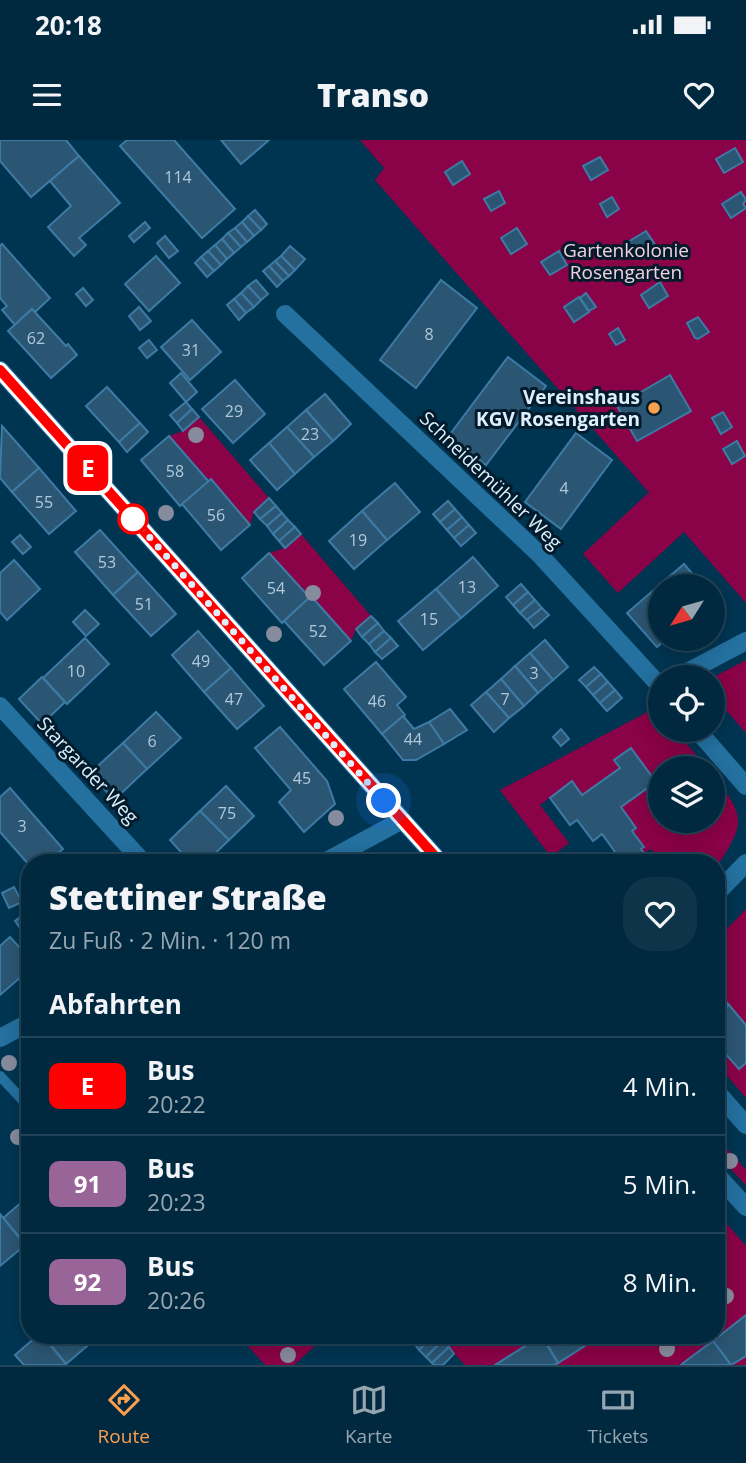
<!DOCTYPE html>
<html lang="de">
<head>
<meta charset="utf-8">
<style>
	:root { --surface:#00283e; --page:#0e3449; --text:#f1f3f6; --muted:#95a6b0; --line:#224458; --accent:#fa9f4e }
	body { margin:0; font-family:"Open Sans",sans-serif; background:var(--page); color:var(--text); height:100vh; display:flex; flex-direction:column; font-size:26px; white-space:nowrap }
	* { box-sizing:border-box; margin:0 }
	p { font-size:23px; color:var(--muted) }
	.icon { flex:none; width:38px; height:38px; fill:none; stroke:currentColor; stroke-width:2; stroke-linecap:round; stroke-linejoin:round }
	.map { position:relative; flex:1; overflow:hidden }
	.panel { position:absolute; left:21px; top:714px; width:704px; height:490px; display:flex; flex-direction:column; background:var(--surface); border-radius:28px; box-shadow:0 4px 18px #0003,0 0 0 2px var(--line) }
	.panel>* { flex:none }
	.badge { padding:0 14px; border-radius:10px; font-size:24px; line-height:46px }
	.needle { width:46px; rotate:233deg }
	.controls { position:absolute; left:648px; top:434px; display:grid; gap:14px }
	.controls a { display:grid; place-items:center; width:77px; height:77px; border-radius:50%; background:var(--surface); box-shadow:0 4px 18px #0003,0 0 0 2px var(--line); font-size:35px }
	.you { position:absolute; width:35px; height:35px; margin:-18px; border:5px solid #fff; border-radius:50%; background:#1a73e8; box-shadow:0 0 0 10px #1a73e833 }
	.map>.badge { position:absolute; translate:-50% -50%; box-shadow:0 0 0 4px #fff }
	h2 { padding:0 28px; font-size:26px; line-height:63px }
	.round { display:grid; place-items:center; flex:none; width:74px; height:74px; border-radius:28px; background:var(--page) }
	.head { display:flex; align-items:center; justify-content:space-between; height:119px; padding:0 28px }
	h1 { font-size:33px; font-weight:800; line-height:52px }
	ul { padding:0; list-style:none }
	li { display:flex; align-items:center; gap:21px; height:98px; padding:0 28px; border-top:2px solid var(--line) }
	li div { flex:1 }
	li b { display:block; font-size:26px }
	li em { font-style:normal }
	li .badge { min-width:77px; font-weight:700; text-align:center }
	.status { display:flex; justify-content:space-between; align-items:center; height:49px; padding:0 35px; background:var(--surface); direction:ltr }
	.status svg { height:19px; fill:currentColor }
	header { display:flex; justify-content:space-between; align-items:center; height:91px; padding:0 28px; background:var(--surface); font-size:32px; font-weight:800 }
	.dock { display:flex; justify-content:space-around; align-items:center; height:98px; border-top:2px solid var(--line); background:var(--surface); font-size:19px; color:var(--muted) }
	.dock a { display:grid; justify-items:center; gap:4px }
	.dock .current { color:var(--accent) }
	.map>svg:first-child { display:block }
</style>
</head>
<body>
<div class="status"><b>20:18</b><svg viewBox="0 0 49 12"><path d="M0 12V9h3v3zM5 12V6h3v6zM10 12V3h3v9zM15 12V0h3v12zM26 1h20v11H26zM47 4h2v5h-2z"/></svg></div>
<header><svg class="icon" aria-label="menu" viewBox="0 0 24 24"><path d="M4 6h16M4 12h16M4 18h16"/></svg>Transo<svg class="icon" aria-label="heart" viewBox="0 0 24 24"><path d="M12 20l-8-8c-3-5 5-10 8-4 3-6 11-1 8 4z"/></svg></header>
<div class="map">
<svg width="746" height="1225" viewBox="0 0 746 1225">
	<rect width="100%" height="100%" fill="#003552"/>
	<!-- green -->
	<g fill="#8a0247">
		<path d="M360 0H746V463L684 392 618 453 583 414 648 353 651 355 375 40 384 28Z"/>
		<path d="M199 277 269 358 254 372 250 385 169 296 183 291Z"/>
		<path d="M301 394 371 476 356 489 351 501 269 413 285 408Z"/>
		<path d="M746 520V593L712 554V538Z"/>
		<path d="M655 568 660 573V590H674L708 628H660V681H712V633C746 678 746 682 716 728V723H661L651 709 644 713 641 709 643 707 632 691 636 687 621 667 656 641 631 608 614 620 620 628 582 655 572 642 540 665 569 703 551 717 500 650Z"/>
		<path d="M746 769V958L716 923V800Z"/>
		<path d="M716 996 746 1030V1045L716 1014Z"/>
		<path d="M716 1071 746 1106V1225H465L437 1195H716Z"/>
		<path d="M238 1195H327L294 1225H265Z"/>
	</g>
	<!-- building -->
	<g fill="#2b5673" stroke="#3d7ba5" stroke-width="2">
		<path d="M0 0H66L79 16 31 57 0 21Z"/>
		<path d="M127 0H174L235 69 202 98 120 6Z"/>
		<path d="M221 0H269L241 24Z"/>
		<path d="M735 8 743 22 724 33 716 19Z"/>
		<path d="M79 16 120 63 79 98 86 105 74 116 48 87 71 66 50 41Z"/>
		<path d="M600 17 608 30 591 40 583 26Z"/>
		<path d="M462 21 470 34 453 45 445 32Z"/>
		<path d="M499 51 505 63 491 71 484 59Z"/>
		<path d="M741 52 746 60 743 64 746 68 731 78 722 64Z"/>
		<path d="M612 57 619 69 607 77 600 64Z"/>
		<path d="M255 70 267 84 261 90 248 76Z"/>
		<path d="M248 76 261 90 254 96 242 82Z"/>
		<path d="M145 82 150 88 134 102 129 96Z"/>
		<path d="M242 82 254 96 247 102 235 88Z"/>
		<path d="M235 88 247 102 241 107 228 93Z"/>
		<path d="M517 88 527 104 511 114 501 98Z"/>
		<path d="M646 91 656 106 638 118 628 102Z"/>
		<path d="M228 93 241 107 234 113 222 99Z"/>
		<path d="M165 96 178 111 169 118 157 103Z"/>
		<path d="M222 99 234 113 227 119 215 105Z"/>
		<path d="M2 104 50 158 35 172 32 169 15 185 2 170 7 166 0 158V106Z"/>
		<path d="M215 105 227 119 221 125 208 111Z"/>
		<path d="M290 106 305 119 295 130 281 116Z"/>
		<path d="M208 111 221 125 214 131 201 117Z"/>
		<path d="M559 111 567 125 550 135 541 122Z"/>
		<path d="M156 116 180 143 149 171 125 144Z"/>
		<path d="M281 116 295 130 289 136 275 121Z"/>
		<path d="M201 117 214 131 207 137 195 123Z"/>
		<path d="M275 121 289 136 283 141 269 126Z"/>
		<path d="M269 126 283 141 277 147 263 131Z"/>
		<path d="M256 140 268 154 261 160 248 146Z"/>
		<path d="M441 140 477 168 416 248 380 220Z"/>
		<path d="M660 142 668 156 649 168 641 155Z"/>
		<path d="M248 146 261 160 254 167 241 153Z"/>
		<path d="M83 148 93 160 86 166 76 154Z"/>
		<path d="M241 153 254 167 246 173 234 159Z"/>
		<path d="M586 153 596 167 589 171 580 158Z"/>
		<path d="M579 157 589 172 574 182 564 167Z"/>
		<path d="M234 159 246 173 239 180 227 165Z"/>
		<path d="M139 167 151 181 140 190 129 176Z"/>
		<path d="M32 169 66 206 68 204 77 215 51 238 8 191Z"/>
		<path d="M698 177 709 192 698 199 695 198 687 183Z"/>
		<path d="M192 180 221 212 190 240 161 207Z"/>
		<path d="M618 188 625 200 616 205 609 194Z"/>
		<path d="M149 200 157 210 147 218 139 208Z"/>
		<path d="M508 217 546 246 486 325 448 297Z"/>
		<path d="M181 233 197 252 186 262 170 243Z"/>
		<path d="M670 235 691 271 637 301 617 266Z"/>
		<path d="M235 240 265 274 233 303 202 269Z"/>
		<path d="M107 247 140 283 119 302 86 266Z"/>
		<path d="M325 254 351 284 333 301 306 270Z"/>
		<path d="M186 262 192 269 177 283 170 275Z"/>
		<path d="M192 269 199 277 183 291 177 283Z"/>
		<path d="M306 270 333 301 314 317 287 287Z"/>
		<path d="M723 272 732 287 721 294 712 278Z"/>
		<path d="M140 283 148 292 127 312 119 302Z"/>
		<path d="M2 286 39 328 12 352 0 338Z"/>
		<path d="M287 287 314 317 295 334 269 303Z"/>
		<path d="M576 293 612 320 561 389 525 362Z"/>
		<path d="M169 296 209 342 180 366 141 320Z"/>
		<path d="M737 301 745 316 732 324 723 309Z"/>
		<path d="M269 303 295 334 277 350 250 320Z"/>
		<path d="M39 328 76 371 49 394 12 352Z"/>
		<path d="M211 339 250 385 221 410 182 364Z"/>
		<path d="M395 343 420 372 387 400 362 371Z"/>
		<path d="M269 358 276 366 260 379 254 372Z"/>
		<path d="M448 361 455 369 440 382 433 374Z"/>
		<path d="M276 366 282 373 267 386 260 379Z"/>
		<path d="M455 369 462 377 447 390 440 382Z"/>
		<path d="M362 371 387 400 354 429 329 401Z"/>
		<path d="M282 373 288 380 273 394 267 386Z"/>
		<path d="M462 377 469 385 454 398 447 390Z"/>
		<path d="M288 380 295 387 279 401 273 394Z"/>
		<path d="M469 385 476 393 461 406 454 398Z"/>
		<path d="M295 387 301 394 285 408 279 401Z"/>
		<path d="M100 390 138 432 113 455 75 412Z"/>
		<path d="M20 395 31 407 23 414 12 402Z"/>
		<path d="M269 413 310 458 282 483 242 438Z"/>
		<path d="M473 417 498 446 461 478 436 449Z"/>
		<path d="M14 420 40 449 7 480 0 472V433Z"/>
		<path d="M684 424 703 446H660V499H666L657 507 627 473Z"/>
		<path d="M138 432 176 474 151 496 113 455Z"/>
		<path d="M521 444 528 452 513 465 506 457Z"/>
		<path d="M436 449 461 478 423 510 398 481Z"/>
		<path d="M528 452 535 460 520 473 513 465Z"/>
		<path d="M311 456 351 501 324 525 284 481Z"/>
		<path d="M535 460 542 468 527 480 520 473Z"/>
		<path d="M542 468 549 475 534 488 527 480Z"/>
		<path d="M85 470 99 484 86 496 73 482Z"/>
		<path d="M371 476 378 483 362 497 356 489Z"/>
		<path d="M378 483 384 491 369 504 362 497Z"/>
		<path d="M198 491 231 528 204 552 172 515Z"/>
		<path d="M384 491 391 498 375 512 369 504Z"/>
		<path d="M85 498 109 524 67 564 43 538Z"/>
		<path d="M391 498 398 506 382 519 375 512Z"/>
		<path d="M545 500 568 527 553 540 530 513Z"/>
		<path d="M530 513 553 540 538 553 515 526Z"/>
		<path d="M376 522 406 557 397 565 405 575 382 594 344 549Z"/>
		<path d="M515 526 538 553 524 566 501 539Z"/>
		<path d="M594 527 601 534 586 547 579 540Z"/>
		<path d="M231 528 264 566 237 589 204 552Z"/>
		<path d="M601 534 608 542 593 555 586 547Z"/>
		<path d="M42 537 65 562 42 584 19 559Z"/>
		<path d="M501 539 524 566 509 578 486 552Z"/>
		<path d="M608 542 615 550 600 563 593 555Z"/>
		<path d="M615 550 622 558 607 571 600 563Z"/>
		<path d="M486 552 509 578 494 592 471 565Z"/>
		<path d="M450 569 467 590 444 604 429 582Z"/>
		<path d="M156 572 181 598 147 629 123 603Z"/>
		<path d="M403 576 414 589 429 582 444 604 416 620H403L382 594Z"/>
		<path d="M280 587 327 641 335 664 304 692 279 662 291 650 255 608Z"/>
		<path d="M561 589 569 599 561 606 553 597Z"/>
		<path d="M123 603 147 629 114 660 90 633Z"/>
		<path d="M631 608 656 642 621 667 636 688 632 691 644 707 641 709 646 716 637 723H611L607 718 615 712 602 694 593 701 577 680 570 685 550 658 572 641 582 655 620 628 614 620Z"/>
		<path d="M226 646 254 676 229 700 200 671Z"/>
		<path d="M10 648 63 709 47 723H30V726L0 692V657Z"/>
		<path d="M200 671 229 700 205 723H191L170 700Z"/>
		<path d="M14 747 22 762 9 768 2 753Z"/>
		<path d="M30 770V787L23 792 15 781Z"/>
		<path d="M10 797 30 819V829L0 855V806Z"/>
		<path d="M716 850 729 865 716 876Z"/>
		<path d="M729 865 746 885V923L739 929 716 903V876Z"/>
		<path d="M30 1055V1105L28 1107 3 1078Z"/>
		<path d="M0 1074 25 1105 0 1126Z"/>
		<path d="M746 1175V1216L731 1225 713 1201Z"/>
		<path d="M42 1195H100L66 1224Z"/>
		<path d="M42 1195 66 1224 65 1225H24L15 1215 38 1195Z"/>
		<path d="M422 1195H435L419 1210 414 1203Z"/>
		<path d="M435 1195 442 1201 426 1217 419 1210Z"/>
		<path d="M542 1195H602L558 1223Z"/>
		<path d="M541 1196 558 1223 554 1225H495Z"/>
		<path d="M442 1201 449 1207 432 1223 426 1217Z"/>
		<path d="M713 1201 731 1225H681L687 1220Z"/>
		<path d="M449 1207 454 1214 443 1225H434L432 1223Z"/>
	</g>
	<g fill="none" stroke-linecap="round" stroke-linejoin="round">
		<!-- service -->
		<path stroke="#24709f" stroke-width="10" d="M0 936 30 968"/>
		<!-- minor -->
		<g stroke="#24709f" stroke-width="18">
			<path d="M285 174 539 414 660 546"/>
			<path d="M678 537 746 501"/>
			<path d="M0 566 144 723"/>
			<path d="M697 590 746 646"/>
			<path d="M323 723 402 680"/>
			<path d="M716 754 746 723"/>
			<path d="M0 898 30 882"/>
			<path d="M716 951 746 985"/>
		</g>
		<!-- tertiary -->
		<g stroke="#24709f" stroke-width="18">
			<path d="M0 230 441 723"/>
			<path d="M716 1034 746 1067"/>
		</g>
	</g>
	<!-- trees -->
	<g fill="#868b9d">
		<circle cx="196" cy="295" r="8"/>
		<circle cx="166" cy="373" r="8"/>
		<circle cx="313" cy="453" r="8"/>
		<circle cx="274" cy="494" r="8"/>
		<circle cx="336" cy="678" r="8"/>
		<circle cx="9" cy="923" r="8"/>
		<circle cx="18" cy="997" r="8"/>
		<circle cx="730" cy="1021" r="8"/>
		<circle cx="726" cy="1156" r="8"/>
		<circle cx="667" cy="1209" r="8"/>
		<circle cx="288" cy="1215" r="8"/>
	</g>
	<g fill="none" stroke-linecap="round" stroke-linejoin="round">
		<!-- line casing -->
		<g stroke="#fff" stroke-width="16">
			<path id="line" d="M0 230 441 723"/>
		</g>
		<!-- line -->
		<use href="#line" stroke="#f00" stroke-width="10"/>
		<!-- walk -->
		<path stroke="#ddeffd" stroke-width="7" stroke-dasharray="0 12.6" d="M133 379 129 374 384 661"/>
	</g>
	<!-- markers -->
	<circle fill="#fa9f4e" stroke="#021b2c" stroke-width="2.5" cx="654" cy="268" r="7"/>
	<circle fill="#fff" stroke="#f00" stroke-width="3.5" cx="133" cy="379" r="14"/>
	<g text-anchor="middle" stroke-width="6" stroke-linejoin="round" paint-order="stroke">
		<!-- number labels -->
		<g font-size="16" fill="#b0c9da">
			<text x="178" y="43">114</text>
			<text x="429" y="200">8</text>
			<text x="36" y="204">62</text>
			<text x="191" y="216">31</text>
			<text x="234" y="277">29</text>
			<text x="310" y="300">23</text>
			<text x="175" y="337">58</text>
			<text x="564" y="354">4</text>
			<text x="44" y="368">55</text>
			<text x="216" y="381">56</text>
			<text x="358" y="406">19</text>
			<text x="107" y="428">53</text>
			<text x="467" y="453">13</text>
			<text x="276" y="454">54</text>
			<text x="144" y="470">51</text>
			<text x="429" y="485">15</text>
			<text x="318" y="497">52</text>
			<text x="201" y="527">49</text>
			<text x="76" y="537">10</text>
			<text x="534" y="539">3</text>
			<text x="234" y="565">47</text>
			<text x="505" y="565">7</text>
			<text x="377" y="567">46</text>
			<text x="413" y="605">44</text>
			<text x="152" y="607">6</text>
			<text x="302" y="644">45</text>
			<text x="227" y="679">75</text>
			<text x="22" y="692">3</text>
		</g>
		<!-- park labels -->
		<g font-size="19" fill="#f4d2db" stroke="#021b2c">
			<text x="626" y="117">Gartenkolonie<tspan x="626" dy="22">Rosengarten</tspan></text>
		</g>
		<!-- poi labels -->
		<g font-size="19" font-weight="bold" fill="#ddeffd" stroke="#021b2c" text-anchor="end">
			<text x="640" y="264">Vereinshaus<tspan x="640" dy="22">KGV Rosengarten</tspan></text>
		</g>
		<!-- street labels -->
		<g font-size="19" fill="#ddeffd" stroke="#021b2c">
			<text transform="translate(491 340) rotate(44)" y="7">Schneidemühler Weg</text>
			<text transform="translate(88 630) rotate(47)" y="7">Stargarder Weg</text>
		</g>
	</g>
</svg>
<div class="controls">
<a><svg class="needle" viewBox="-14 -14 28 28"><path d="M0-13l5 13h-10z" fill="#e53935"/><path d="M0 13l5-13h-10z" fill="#95a6b0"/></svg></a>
<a><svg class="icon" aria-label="locate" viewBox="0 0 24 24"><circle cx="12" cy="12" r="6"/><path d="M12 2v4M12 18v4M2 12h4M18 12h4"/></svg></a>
<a><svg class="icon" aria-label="layers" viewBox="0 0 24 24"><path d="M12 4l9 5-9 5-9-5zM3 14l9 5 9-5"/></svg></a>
</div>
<div class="you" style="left:384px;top:661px"></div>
<b class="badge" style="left:88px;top:328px;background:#f00;color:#fff">E</b>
<section class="panel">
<div class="head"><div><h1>Stettiner Straße</h1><p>Zu Fuß · 2 Min. · 120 m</p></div><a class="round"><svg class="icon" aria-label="heart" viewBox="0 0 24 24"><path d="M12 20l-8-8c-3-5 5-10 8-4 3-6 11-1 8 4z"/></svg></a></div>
<h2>Abfahrten</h2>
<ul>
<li><span class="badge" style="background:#f00;color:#fff">E</span><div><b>Bus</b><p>20:22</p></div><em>4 Min.</em></li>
<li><span class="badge" style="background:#996498;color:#fff">91</span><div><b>Bus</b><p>20:23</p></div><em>5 Min.</em></li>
<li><span class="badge" style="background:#996498;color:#fff">92</span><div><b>Bus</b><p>20:26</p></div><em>8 Min.</em></li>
</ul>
</section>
</div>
<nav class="dock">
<a class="current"><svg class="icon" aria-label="directions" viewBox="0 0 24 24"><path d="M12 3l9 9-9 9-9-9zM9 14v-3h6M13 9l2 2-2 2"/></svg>Route</a>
<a><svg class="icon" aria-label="map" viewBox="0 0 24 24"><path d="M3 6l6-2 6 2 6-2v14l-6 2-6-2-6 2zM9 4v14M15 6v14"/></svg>Karte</a>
<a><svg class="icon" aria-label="tickets" viewBox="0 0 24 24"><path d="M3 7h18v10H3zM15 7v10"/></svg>Tickets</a>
</nav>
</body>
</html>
